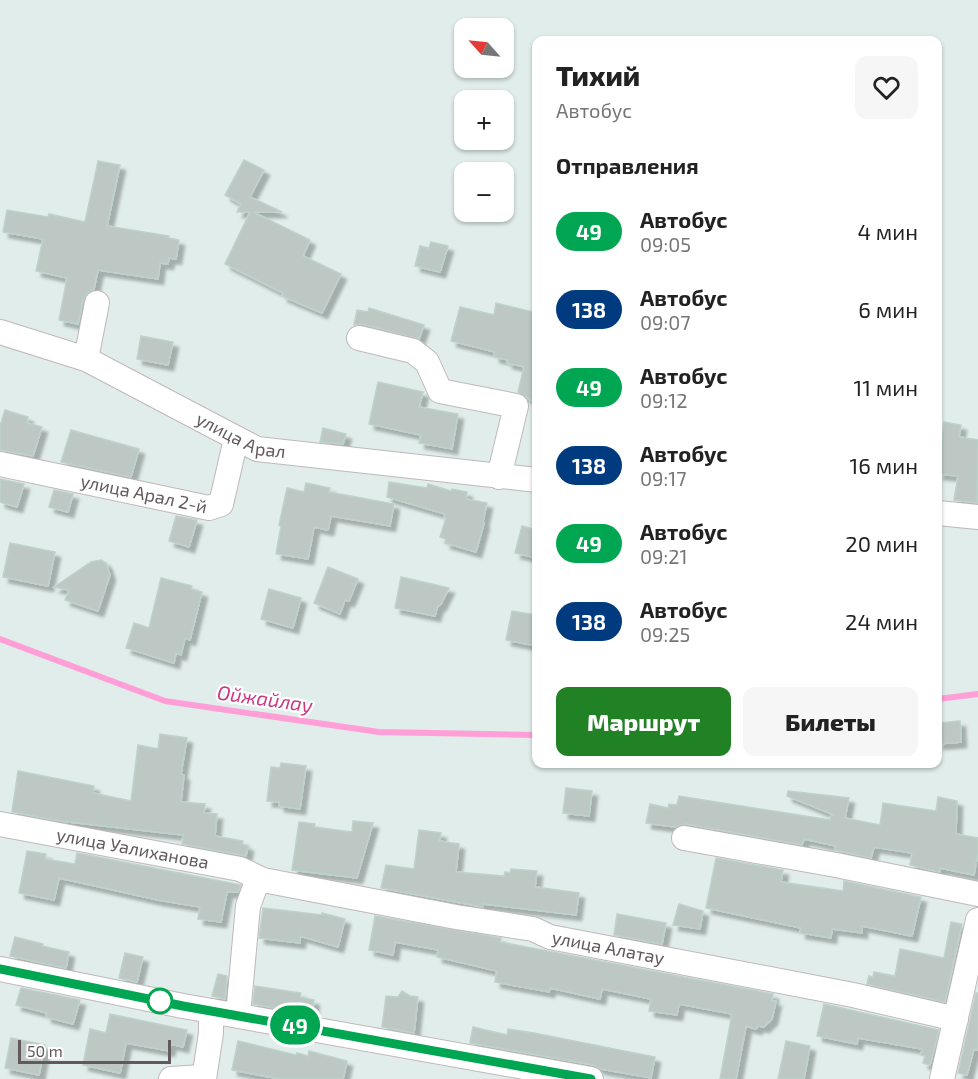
<!DOCTYPE html>
<html lang="ru">
<head>
<meta charset="utf-8">
<style>
	:root { --surface:#fff; --page:#f6f6f6; --text:#222; --muted:#767676; --accent:#208125 }
	body { margin:0; font-family:"Exo 2",sans-serif; background:var(--page); color:var(--text); height:100vh; display:flex; flex-direction:column; font-size:22px; white-space:nowrap }
	* { box-sizing:border-box; margin:0 }
	p { font-size:20px; color:var(--muted) }
	.icon { flex:none; width:33px; height:33px; fill:none; stroke:currentColor; stroke-width:2; stroke-linecap:round; stroke-linejoin:round }
	.map { position:relative; flex:1; overflow:hidden }
	.sheet { position:absolute; left:532px; top:36px; width:410px; height:732px; display:flex; flex-direction:column; background:var(--surface); border-radius:12px; box-shadow:0 2px 4px #0004 }
	.sheet>* { flex:none }
	.badge { padding:0 12px; border-radius:20px; font-size:21px; line-height:39px }
	.needle { width:39px; rotate:297deg }
	.tools { position:absolute; left:454px; top:18px; display:grid; gap:12px }
	.tools a { display:grid; place-items:center; width:60px; height:60px; border-radius:12px; background:var(--surface); box-shadow:0 2px 4px #0004; font-size:30px }
	.scale { position:absolute; left:18px; bottom:15px; width:153px; box-sizing:border-box; padding-left:6px; border:3px solid #63595d; border-top:0; font-size:16px; line-height:21px; white-space:nowrap; color:#63595d; -webkit-text-stroke:4px #fff; paint-order:stroke }
	.map>.badge { position:absolute; translate:-50% -50%; box-shadow:0 0 0 3px #fff }
	h2 { padding:0 24px; font-size:22px; line-height:54px }
	.round { display:grid; place-items:center; flex:none; width:63px; height:63px; border-radius:12px; background:var(--page) }
	.headline { display:flex; align-items:center; justify-content:space-between; height:102px; padding:0 24px }
	h1 { font-size:28px; font-weight:800; line-height:45px }
	.action { display:flex; gap:12px; margin-top:auto; padding:12px 24px }
	.action a { flex:1; height:69px; border-radius:12px; background:var(--accent); color:#fff; font-size:24px; font-weight:800; line-height:69px; text-align:center }
	.action a+a { background:var(--page); color:var(--text) }
	ul { padding:0; list-style:none }
	li { display:flex; align-items:center; gap:18px; height:78px; padding:0 24px }
	li div { flex:1 }
	li b { display:block; font-size:22px }
	li em { font-style:normal }
	li .badge { min-width:66px; font-weight:700; text-align:center }
	.map>svg:first-child { display:block }
</style>
</head>
<body>
<div class="map">
<svg width="978" height="1079" viewBox="0 0 978 1079">
	<defs>
		<filter id="shadow"><feDropShadow dx="5.5" dy="5.5" stdDeviation="1.5" flood-color="#0004"/></filter>
	</defs>
	<rect width="100%" height="100%" fill="#e0edea"/>
	<g fill="none" stroke-linecap="round" stroke-linejoin="round">
		<!-- stream -->
		<g stroke="#ff9ed7" stroke-width="6">
			<path d="M0 639 165 701 379 732 537 735"/>
			<path d="M938 699 978 694"/>
		</g>
	</g>
	<!-- building -->
	<g fill="#bdc8c4" stroke="#bed2cb" stroke-width="1.5" filter="url(#shadow)">
		<path d="M244 160 264 170 250 197 282 212H253L310 240 303 256 341 274 322 313 282 296 283 293 225 264 250 212H237L241 204 225 195Z"/>
		<path d="M98 161 120 165 107 226 169 236 168 238 179 240 176 259 169 258 168 264 160 263 158 279 98 270 94 289 87 293 83 300 78 324 59 320 67 278 36 271 43 239 3 232 7 210 48 217 49 214 85 222Z"/>
		<path d="M431 242 448 246 440 272 415 266 420 246 429 248Z"/>
		<path d="M496 303 537 313 534 339 537 340V379L532 401 518 392 524 367 507 363 508 360 494 357 495 352 451 341 460 307 494 315Z"/>
		<path d="M369 308 424 325 419 339 362 324 354 325 357 310 368 312Z"/>
		<path d="M141 336 173 342 168 365 137 359Z"/>
		<path d="M378 382 423 392 419 407 458 414 452 449 419 443 421 435 369 424Z"/>
		<path d="M5 410 28 417 27 423 42 427 33 456 0 450V426Z"/>
		<path d="M944 422 961 425 959 437 978 440 977 503 954 500 958 476 938 474Z"/>
		<path d="M323 428 346 434 343 444 320 442Z"/>
		<path d="M71 430 139 449 131 477 61 462Z"/>
		<path d="M0 479 24 484 17 507 0 502Z"/>
		<path d="M389 482 427 488 428 484 451 491 452 489 467 492 466 499 487 503 483 521 484 523 476 552 445 543 446 539 440 537 446 518 444 517 445 514 387 497Z"/>
		<path d="M306 483 330 488 329 492 394 504 390 526 331 516 328 530 314 527 308 559 276 554 281 526 279 525 287 488 304 492Z"/>
		<path d="M54 490 73 494 68 512 49 507Z"/>
		<path d="M176 516 197 520 189 547 169 541Z"/>
		<path d="M522 526 537 530V558L515 553Z"/>
		<path d="M10 543 55 552 48 586 3 577Z"/>
		<path d="M101 560 106 563 110 575 98 611 65 600 69 590 54 587 91 562Z"/>
		<path d="M328 567 358 579 349 601 345 600 340 614 314 603Z"/>
		<path d="M401 577 449 588 441 604 437 608 435 616 395 608Z"/>
		<path d="M161 578 192 586 191 589 202 592 190 640 185 638 181 655 176 653 174 663 126 648 134 623 149 628Z"/>
		<path d="M269 589 301 598 293 628 261 619Z"/>
		<path d="M512 611 537 615 532 645 506 640Z"/>
		<path d="M960 721 961 742 938 744V723Z"/>
		<path d="M160 734 187 738 181 774 184 775 181 802 205 804 204 813 217 814 215 836 243 841 242 844 248 846 246 856 182 844 183 835 60 821 12 812 18 771 94 786 93 793 131 801 138 745 158 749Z"/>
		<path d="M281 763 306 766 300 809 279 806V802L267 801 271 767 280 768Z"/>
		<path d="M566 788 592 791 589 816 563 813Z"/>
		<path d="M788 791 849 798 845 818 880 825 883 803 936 811 938 797 957 801 956 834 978 838V852L974 875 940 868V872L910 865 912 853 874 847 871 858 835 850 836 846 804 839 802 845 686 824 675 827 646 823 650 804 668 808 669 804 677 805 679 796 830 820 831 815H834L787 796Z"/>
		<path d="M353 821 373 823 357 878 292 870 299 822 315 824 314 827 352 832Z"/>
		<path d="M419 830 441 833 439 841 459 844 456 872 504 876 505 872 510 873 511 869 537 871 535 887 579 893 576 915 483 904V907L381 888 386 865 414 869Z"/>
		<path d="M27 851 46 854 45 859 75 864 77 853 241 885 238 892H227L221 922 198 919 200 907 158 900 59 878 54 900 19 893Z"/>
		<path d="M716 858 783 870 781 882 843 891 844 881 921 897 912 936 862 926V933L832 929 831 938 800 933 801 928 706 908Z"/>
		<path d="M679 904 703 911 700 929 673 925Z"/>
		<path d="M263 908 322 915V913L345 919 338 947 300 936V943L259 938Z"/>
		<path d="M617 914 666 923 662 944 614 935Z"/>
		<path d="M375 916 501 938 500 942 773 994 772 1001H776L772 1019 764 1027 758 1026 756 1029 746 1026 736 1079H720L732 1014 679 1004 677 1015 649 1011 651 999 602 989 600 999 550 988 549 992 495 982 497 971 437 957 438 950 395 942 393 955 369 950Z"/>
		<path d="M951 922 962 924 945 1002 867 984 869 976 873 977 874 972 895 976 900 949 944 958Z"/>
		<path d="M15 937 43 944 42 946 69 952 66 968 10 956Z"/>
		<path d="M125 953 143 957 137 982 119 978Z"/>
		<path d="M218 974 227 976 225 999 212 996Z"/>
		<path d="M255 986 301 993 300 997 314 1000 312 1015 253 1004Z"/>
		<path d="M21 988 80 1000 73 1024 46 1017 47 1013 16 1005Z"/>
		<path d="M402 991 410 996 418 997 414 1033 382 1027 386 996 398 997Z"/>
		<path d="M976 993H978V1050L974 1049 967 1075 958 1073Z"/>
		<path d="M824 1004 939 1030 930 1065 923 1063 925 1056 921 1055 922 1049 858 1038 857 1044 817 1036Z"/>
		<path d="M110 1014 187 1030 183 1047 171 1044 169 1051 126 1043 120 1073 83 1065 90 1029 106 1033Z"/>
		<path d="M473 1027 507 1035 508 1029 534 1033 655 1057 651 1078 601 1069 594 1065 470 1043Z"/>
		<path d="M11 1038 45 1045 39 1075 5 1068Z"/>
		<path d="M238 1041 296 1055 297 1053 308 1056 309 1051 347 1061 343 1079H280L232 1070Z"/>
		<path d="M786 1041 810 1046 804 1079H778Z"/>
	</g>
	<g fill="none" stroke-linecap="round" stroke-linejoin="round">
		<!-- minor casing -->
		<g stroke="#c1b8bb" stroke-width="26">
			<g id="minor">
				<path id="s1" d="M0 332 86 359 257 449 537 480"/>
				<path d="M359 338 413 351 427 362 440 391 516 406 499 477"/>
				<path d="M86 359 97 303"/>
				<path id="s2" d="M0 464 209 508 221 504 236 439"/>
				<path d="M938 513 978 517"/>
				<path id="s3" d="M0 824 240 869 263 880 456 917 533 929 550 937 853 995 956 1019"/>
				<path d="M684 838 836 865 978 894"/>
				<path d="M0 969 183 1006 591 1079"/>
				<path d="M238 1015 248 906 255 887 263 880"/>
				<path d="M171 1079 203 1077"/>
				<path d="M204 1079 211 1033V1011"/>
				<path d="M942 1079 978 920"/>
			</g>
		</g>
		<!-- minor -->
		<use href="#minor" stroke="#fff" stroke-width="24"/>
	</g>
	<g fill="none" stroke-linecap="round" stroke-linejoin="round">
		<!-- line casing -->
		<g stroke="#fff" stroke-width="14">
			<path id="line" d="M0 969 183 1006 591 1079"/>
		</g>
		<!-- line -->
		<use href="#line" stroke="#00a651" stroke-width="9"/>
	</g>
	<!-- markers -->
	<circle fill="#fff" stroke="#00a651" stroke-width="3" cx="160" cy="1001" r="12"/>
	<g text-anchor="middle" stroke-width="4.5" stroke-linejoin="round" paint-order="stroke">
		<!-- street labels -->
		<g font-size="18" fill="#63595d" stroke="#fff">
			<text dy="6" stroke="none"><textPath href="#s1" startOffset="264">улица Арал</textPath></text>
			<text dy="6" stroke="none"><textPath href="#s2" startOffset="147">улица Арал 2-й</textPath></text>
			<text dy="6" stroke="none"><textPath href="#s3" startOffset="135">улица Уалиханова</textPath></text>
			<text dy="6" stroke="none"><textPath href="#s3" startOffset="622">улица Алатау</textPath></text>
		</g>
		<!-- water labels -->
		<g font-size="20" font-style="italic" fill="#cb3884" stroke="#fff">
			<text transform="translate(265 699) rotate(8)" y="7">Ойжайлау</text>
		</g>
	</g>
</svg>
<div class="tools">
<a><svg class="needle" viewBox="-14 -14 28 28"><path d="M0-13l5 13h-10z" fill="#e53935"/><path d="M0 13l5-13h-10z" fill="#767676"/></svg></a>
<a>+</a>
<a>−</a>
</div>
<div class="scale">50 m</div>
<b class="badge" style="left:295px;top:1025px;background:#00a651;color:#fff">49</b>
<section class="sheet">
<div class="headline"><div><h1>Тихий</h1><p>Автобус</p></div><a class="round"><svg class="icon" aria-label="heart" viewBox="0 0 24 24"><path d="M12 20l-8-8c-3-5 5-10 8-4 3-6 11-1 8 4z"/></svg></a></div>
<h2>Отправления</h2>
<ul>
<li><span class="badge" style="background:#00a651;color:#fff">49</span><div><b>Автобус</b><p>09:05</p></div><em>4 мин</em></li>
<li><span class="badge" style="background:#003b80;color:#fff">138</span><div><b>Автобус</b><p>09:07</p></div><em>6 мин</em></li>
<li><span class="badge" style="background:#00a651;color:#fff">49</span><div><b>Автобус</b><p>09:12</p></div><em>11 мин</em></li>
<li><span class="badge" style="background:#003b80;color:#fff">138</span><div><b>Автобус</b><p>09:17</p></div><em>16 мин</em></li>
<li><span class="badge" style="background:#00a651;color:#fff">49</span><div><b>Автобус</b><p>09:21</p></div><em>20 мин</em></li>
<li><span class="badge" style="background:#003b80;color:#fff">138</span><div><b>Автобус</b><p>09:25</p></div><em>24 мин</em></li>
</ul>
<div class="action"><a>Маршрут</a><a>Билеты</a></div>
</section>
</div>
</body>
</html>
